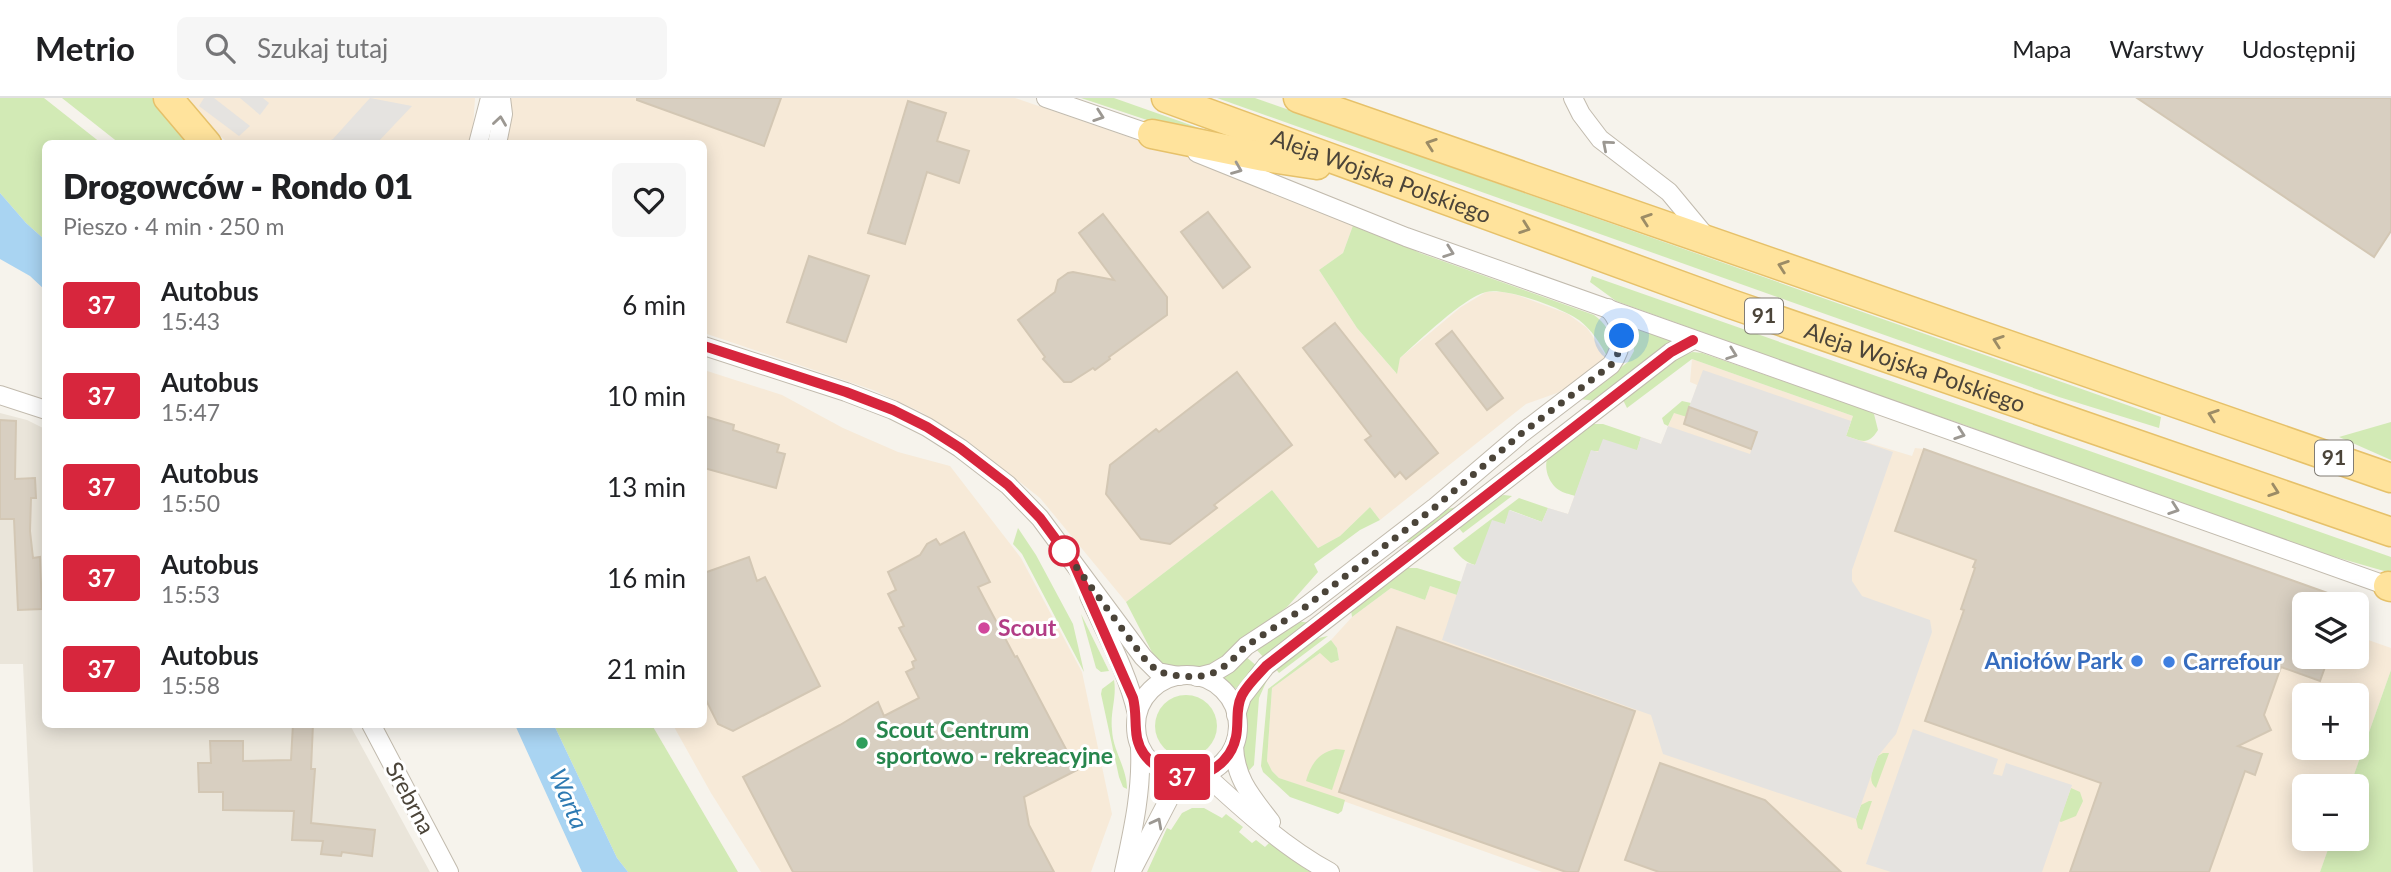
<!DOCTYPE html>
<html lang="pl">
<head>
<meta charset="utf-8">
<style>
	:root { --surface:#fff; --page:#f6f6f6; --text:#202124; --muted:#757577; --line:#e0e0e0 }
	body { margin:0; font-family:Lato,sans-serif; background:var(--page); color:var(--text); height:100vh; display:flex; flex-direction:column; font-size:26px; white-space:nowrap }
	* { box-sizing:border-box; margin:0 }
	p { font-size:23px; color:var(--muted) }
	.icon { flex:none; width:38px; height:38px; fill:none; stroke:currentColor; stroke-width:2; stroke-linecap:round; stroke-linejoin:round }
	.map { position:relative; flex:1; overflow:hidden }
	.sheet { position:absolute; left:42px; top:42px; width:665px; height:588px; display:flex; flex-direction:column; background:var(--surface); border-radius:10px; box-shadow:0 4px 18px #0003 }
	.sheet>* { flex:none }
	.badge { padding:0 14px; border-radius:5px; font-size:24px; line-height:46px }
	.tools { position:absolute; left:2292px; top:494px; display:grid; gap:14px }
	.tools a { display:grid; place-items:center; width:77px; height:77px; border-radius:10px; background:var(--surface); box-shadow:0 4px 18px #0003; font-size:35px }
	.you { position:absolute; width:35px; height:35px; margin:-18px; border:5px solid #fff; border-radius:50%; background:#1a73e8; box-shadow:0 0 0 10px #1a73e833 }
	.map>.badge { position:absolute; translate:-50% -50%; box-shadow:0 0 0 4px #fff }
	.round { display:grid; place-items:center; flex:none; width:74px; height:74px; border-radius:10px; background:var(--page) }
	.overview { display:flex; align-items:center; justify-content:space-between; height:119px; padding:0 21px }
	h1 { font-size:33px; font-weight:800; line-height:52px }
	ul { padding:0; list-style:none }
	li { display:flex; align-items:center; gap:21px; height:91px; padding:0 21px }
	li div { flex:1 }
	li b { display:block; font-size:26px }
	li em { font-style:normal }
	li .badge { min-width:77px; font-weight:700; text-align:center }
	header { display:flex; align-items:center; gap:42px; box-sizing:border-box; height:98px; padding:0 35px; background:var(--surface); border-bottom:2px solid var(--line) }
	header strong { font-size:33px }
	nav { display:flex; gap:38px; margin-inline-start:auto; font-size:24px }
	.search { width:490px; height:63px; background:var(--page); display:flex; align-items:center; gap:18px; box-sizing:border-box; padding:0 24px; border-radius:10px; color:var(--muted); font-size:26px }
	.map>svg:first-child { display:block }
</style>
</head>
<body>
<header>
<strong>Metrio</strong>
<div class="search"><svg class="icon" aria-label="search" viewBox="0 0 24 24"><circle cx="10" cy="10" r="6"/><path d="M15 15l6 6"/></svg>Szukaj tutaj</div>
<nav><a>Mapa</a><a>Warstwy</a><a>Udostępnij</a></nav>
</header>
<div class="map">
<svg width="2391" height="774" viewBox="0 0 2391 774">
	<rect width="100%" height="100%" fill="#f6f3ec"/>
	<!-- residential -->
	<path fill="#eae5da" d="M0 315 27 322 45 331 46 626 350 627 430 774H33L23 566H0Z"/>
	<!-- commercial -->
	<g fill="#f7ead8" fill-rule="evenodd">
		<path d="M189 0H475L472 45H228L206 24Z"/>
		<path d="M509 0H1015L1233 75 1355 122 1343 155 1319 172 1357 230 1396 275 1400 260 1461 209 1486 194H1503L1517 197 1568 216 1587 230 1608 261 1589 276 1557 295 1526 306 1380 422 1370 409 1340 438 1318 450 1272 392 1126 504 1040 400 965 341 921 314 873 292 704 235V46H502Z"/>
		<path d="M1692 261 1853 318 1846 338 1912 358 1915 350 1924 351 2349 502 2348 506H2305V558H2357V538L2391 550V572L2350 688H2305V740H2332L2320 774H1542L1279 680 1272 673 1267 663 1272 590 1320 555 1335 564 1339 562 1337 550 1331 542 1352 519 1391 490 1425 502 1430 488 1457 497 1467 465 1475 467 1542 424 1548 410 1568 416 1591 352H1636L1641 339 1661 346 1674 314 1687 318 1697 287 1690 284ZM2305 597H2357V649H2305Z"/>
		<path d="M704 272 782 297 843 330 898 354 950 368 1021 460 1082 574 1112 716 1091 774H761L711 695 673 627 704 626Z"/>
	</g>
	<!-- green -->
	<g fill="#d2eab5">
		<path d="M0 0H44L101 45 46 46 45 142 26 125 0 95Z"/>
		<path d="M62 0H153L182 39 194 45H119Z"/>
		<path d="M1081 0H1114L1233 42 1171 30Z"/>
		<path d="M1217 0H1255L2161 319 2159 330 2059 299Z"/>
		<path d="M1355 122 1420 155 1594 217C1611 229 1613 242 1608 261 1602 247 1591 231 1579 222 1562 210 1506 189 1486 194 1463 200 1419 243 1400 260L1397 276 1357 230 1319 172 1343 155Z"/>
		<path d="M1592 178 2391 459V475L2311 452 2063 365 1965 327 1893 303 1616 203 1590 184Z"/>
		<path d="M1632 229 1672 243 1595 303 1580 301 1628 264 1634 253Z"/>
		<path d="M1693 254 1702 255 1867 312 1874 316 1878 332C1868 348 1862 343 1846 338L1853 318 1692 261 1627 310 1623 302 1625 297 1674 260Z"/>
		<path d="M1682 303 1691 305 1687 319 1674 315 1668 328 1664 326 1662 320Z"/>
		<path d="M2391 324V362L2339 339Z"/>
		<path d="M1590 326H1603L1641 339 1637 353H1591L1575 398C1570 396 1563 395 1559 392 1549 386 1542 368 1549 357 1554 349 1581 333 1590 326Z"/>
		<path d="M1272 392 1318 450 1340 438 1370 409 1380 422 1360 432 1314 466 1318 474 1288 508 1216 566C1198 571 1175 571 1157 564L1126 504Z"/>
		<path d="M1504 397 1512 398 1463 435 1458 429 1496 399Z"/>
		<path d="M1519 400 1548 410 1542 424 1510 412 1505 426 1475 467C1465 464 1459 458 1453 450Z"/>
		<path d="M1463 408 1416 445 1405 444 1447 411Z"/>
		<path d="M1018 430 1036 457 1073 526 1084 574 1022 456 1013 446Z"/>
		<path d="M1403 470H1417L1462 484 1457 497 1430 488 1425 502 1391 490 1352 519 1351 512Z"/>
		<path d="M1081 516 1109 573 1101 574 1096 570Z"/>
		<path d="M1296 523 1311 525 1266 562 1254 549Z"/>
		<path d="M1328 538 1279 575 1275 570C1291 558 1307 541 1328 538Z"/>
		<path d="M1331 542 1337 550 1339 562 1331 565 1320 555 1272 590 1267 663 1272 673 1279 680 1345 702 1342 713 1338 716 1290 699 1263 674 1261 668 1268 591Z"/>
		<path d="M1245 558 1258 569 1234 592 1221 580Z"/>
		<path d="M2391 572V774H2320L2332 740H2357V688H2350Z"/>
		<path d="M1265 580 1267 582 1259 600 1254 667 1244 678 1241 652 1246 633 1247 605Z"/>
		<path d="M1114 582C1117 599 1110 614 1112 632 1113 653 1127 670 1127 691L1123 689 1119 679 1101 596 1102 591Z"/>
		<circle cx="1186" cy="628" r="31"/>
		<path d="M554 627H652L738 774H628L617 760Z"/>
		<path d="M1336 651 1345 652 1332 692 1306 683C1311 666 1318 655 1336 651Z"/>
		<path d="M1883 655H1889L1876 690C1866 682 1874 669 1878 658Z"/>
		<path d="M2071 690 2080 694 2083 703 2076 718 2061 724 2059 723Z"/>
		<path d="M1869 703H1872L1862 732 1858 730 1856 721 1861 707Z"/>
		<path d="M1192 710H1204L1222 720 1226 716 1243 729 1239 734 1252 745 1256 742 1265 749 1269 745 1310 774H1147L1167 730 1171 732 1182 715Z"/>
	</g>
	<!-- parking -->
	<g fill="#e5e3e0">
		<path d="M204 0H214L250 28 239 38 199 8Z"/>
		<path d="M240 0H263L269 5 260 17Z"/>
		<path d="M370 0 412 8 377 45H325L333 41Z"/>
		<path d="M1703 272 1851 323 1846 338 1893 354 1852 472V483L1862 498 1930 522 1932 534 1896 636 1878 658 1856 721 1663 656 1651 617 1442 542 1467 465 1475 467 1492 422 1505 426 1509 412 1542 424 1548 410 1568 416 1591 352 1598 354 1603 341 1637 352 1641 339 1661 346 1668 328 1750 356 1757 334 1689 309Z"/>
		<path d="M1913 631 1998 661 1993 676 2002 678 2006 665 2072 687 2042 774H1891L1866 766Z"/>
	</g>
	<!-- water -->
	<g fill="#a9d4f2">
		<path d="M0 95 26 125 45 142V192L30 178 0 161Z"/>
		<path d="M515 627H554L617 760 628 774H582Z"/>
	</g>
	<!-- building -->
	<g fill="#d8cfc1" stroke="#d3c7b4" stroke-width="2">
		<path d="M637 0H781L764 48 637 2Z"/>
		<path d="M2137 0H2391V133L2374 159Z"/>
		<path d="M908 3 946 15 937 43 969 53 959 85 927 74 905 146 868 135Z"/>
		<path d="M1208 114 1250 169 1223 190 1181 134Z"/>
		<path d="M1103 116 1167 199V217L1109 259 1110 261 1095 272 1093 270 1071 284H1064L1043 261 1045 259 1018 222 1055 194 1058 182 1068 175 1073 174 1114 182 1079 135Z"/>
		<path d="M809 158 869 178 846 244 787 224Z"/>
		<path d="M1335 225 1438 355 1406 381 1400 374 1395 379 1365 342 1371 338 1303 250Z"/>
		<path d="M1452 233 1503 300 1487 312 1436 246Z"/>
		<path d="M1237 274 1292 347 1214 407 1217 410 1170 446 1141 441 1106 396 1110 367 1156 331 1159 334Z"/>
		<path d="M1689 309 1757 334 1751 351 1684 326Z"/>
		<path d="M704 318 734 327 733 332 779 347 777 354 785 356 776 390 704 370Z"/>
		<path d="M0 322 16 323 15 381 35 380 36 400H31L30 433 33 460 40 459 42 511 18 512 14 421H0Z"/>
		<path d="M1924 351 2353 504 2352 506H2305V558H2329L2320 583 2281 569 2264 617 2271 632 2238 648 2262 656 2255 677 2245 673 2209 774H2070L2101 685 1925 623 1964 512 1961 511 1975 470 1973 469 1976 462 1895 433Z"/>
		<path d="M964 434 990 484 978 489 1015 559 1017 558 1077 672 1024 699 1029 727 1054 774H793L743 679 840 627 878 604 884 618 919 600 906 574 914 570 912 564 916 562 899 530 904 528 888 496 896 492 888 474 920 457 927 446 936 441 940 447Z"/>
		<path d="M749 459 757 483 765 479 820 588 733 633 718 626 704 598V475Z"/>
		<path d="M1397 529 1635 613 1578 774H1566L1339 694Z"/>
		<path d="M293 626H313L311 671H315L311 725 375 732 372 758 342 754 341 758 321 756 323 743 292 742 294 713 223 712V694H199L198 665H211L210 643H243V663L291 662Z"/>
		<path d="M1660 665 1765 702 1841 774H1659L1625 762Z"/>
	</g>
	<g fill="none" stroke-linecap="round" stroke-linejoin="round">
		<!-- street casing -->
		<g stroke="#c2bbae" stroke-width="20">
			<g id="street">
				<path d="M1046 0 1162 40"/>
				<path d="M1573 0 1581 16 1600 41 1669 94 1708 141"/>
				<path d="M478 46 490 0"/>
				<path d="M497 46 503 16 501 0"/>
				<path d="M1197 55 1406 139 2388 488"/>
				<path d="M704 248 846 294 893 312 927 329 960 350 1008 387 1040 420 1143 559 1158 574 1179 578"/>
				<path d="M0 297 46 312"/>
				<path d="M1089 498C1106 536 1128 575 1137 616"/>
				<circle cx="1187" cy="628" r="51"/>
				<path d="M1197 579 1213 575 1228 566 1246 548 1304 510 1434 410 1522 335 1611 267C1625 247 1624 227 1608 210"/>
				<path d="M1236 617 1242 599 1266 568 1671 254 1693 242"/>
				<path d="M371 626 449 774"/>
				<path d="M1234 648C1235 681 1252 699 1271 724"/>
				<path d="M1198 678 1211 682C1247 715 1287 751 1330 774"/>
				<path d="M1124 774C1133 732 1142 693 1140 650"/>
				<path d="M1131 774 1172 695 1186 679"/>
			</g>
		</g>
		<!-- primary casing -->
		<g stroke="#e6c16a" stroke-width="31">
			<g id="primary">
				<path d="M168 0 207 46"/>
				<path id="s1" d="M1166 0 1731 206 2391 434"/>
				<path d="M1298 0 2391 380"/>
				<path d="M1152 36 1264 59 1317 67"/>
				<path d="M2388 488 2391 489"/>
			</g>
		</g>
		<!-- street -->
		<use href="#street" stroke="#fff" stroke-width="18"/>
		<!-- primary -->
		<use href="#primary" stroke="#ffe39c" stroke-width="28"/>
	</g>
	<!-- one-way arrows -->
	<defs><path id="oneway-chevron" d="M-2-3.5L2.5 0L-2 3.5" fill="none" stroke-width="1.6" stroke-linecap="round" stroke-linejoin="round" transform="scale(1.75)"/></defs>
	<g stroke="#9c9892">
		<use href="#oneway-chevron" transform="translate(1099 18) rotate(19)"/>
		<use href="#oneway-chevron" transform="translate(500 23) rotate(-82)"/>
		<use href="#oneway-chevron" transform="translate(1607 47) rotate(-139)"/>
		<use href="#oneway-chevron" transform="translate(1237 71) rotate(22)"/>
		<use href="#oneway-chevron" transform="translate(1449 154) rotate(20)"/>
		<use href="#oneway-chevron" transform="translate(1732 256) rotate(20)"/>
		<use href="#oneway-chevron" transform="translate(1960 336) rotate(19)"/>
		<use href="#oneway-chevron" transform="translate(2174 411) rotate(19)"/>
		<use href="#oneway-chevron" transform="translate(1157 725) rotate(-62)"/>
	</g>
	<g stroke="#9c8c66">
		<use href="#oneway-chevron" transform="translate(1431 46) rotate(-161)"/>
		<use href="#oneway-chevron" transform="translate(1646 121) rotate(-161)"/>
		<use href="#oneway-chevron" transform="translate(1525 130) rotate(20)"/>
		<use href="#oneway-chevron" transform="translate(1783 168) rotate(-161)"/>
		<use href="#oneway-chevron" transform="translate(1998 243) rotate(-161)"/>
		<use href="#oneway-chevron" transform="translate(2213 317) rotate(-161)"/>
		<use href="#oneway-chevron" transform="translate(2274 393) rotate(19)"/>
	</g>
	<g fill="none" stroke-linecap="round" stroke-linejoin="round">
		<!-- line casing -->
		<g stroke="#fff" stroke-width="16">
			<path id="line" d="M704 248 846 294 893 312 927 329 960 350 1008 387 1040 420 1074 466 1133 600C1136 612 1135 620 1136 632 1137 657 1157 674 1180 678 1205 683 1231 664 1236 639 1239 625 1235 611 1242 597 1248 586 1258 577 1266 568L1671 254 1693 242"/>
		</g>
		<!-- line -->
		<use href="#line" stroke="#d7263d" stroke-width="10"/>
		<!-- walk -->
		<path stroke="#4b4439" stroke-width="7" stroke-dasharray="0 12.6" d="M1064 453 1063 451 1143 559 1158 574 1179 578 1197 579 1213 575 1228 566 1246 548 1304 510 1434 410 1522 335 1611 267 1617 258 1622 238"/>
	</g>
	<!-- markers -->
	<circle fill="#fff" stroke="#d7263d" stroke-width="3.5" cx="1064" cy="453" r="14"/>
	<circle fill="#d1479c" stroke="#fff" stroke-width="2.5" cx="984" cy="530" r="7"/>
	<g fill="#3f7fe0" stroke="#fff" stroke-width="2.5">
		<circle cx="2137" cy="563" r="7"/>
		<circle cx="2169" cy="564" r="7"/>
	</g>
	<circle fill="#2e9e5b" stroke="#fff" stroke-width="2.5" cx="862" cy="645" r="7"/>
	<g text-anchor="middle" stroke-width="6" stroke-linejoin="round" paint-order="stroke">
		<!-- shield labels -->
		<g fill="#fff" stroke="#817c74" stroke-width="2">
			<rect x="1745" y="200.5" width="38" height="35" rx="5"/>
			<rect x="2315" y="342.5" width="38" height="35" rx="5"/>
		</g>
		<g font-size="21" font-weight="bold" fill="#4b4439">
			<text x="1764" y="225">91</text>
			<text x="2334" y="367">91</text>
		</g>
		<!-- street labels -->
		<g font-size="23" fill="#4b4439" stroke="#fff">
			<text dy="8" stroke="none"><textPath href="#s1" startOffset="229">Aleja Wojska Polskiego</textPath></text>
			<text dy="8" stroke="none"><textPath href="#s1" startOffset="796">Aleja Wojska Polskiego</textPath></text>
			<text transform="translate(410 700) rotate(62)" y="8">Srebrna</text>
		</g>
		<!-- hotel labels -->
		<g font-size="23" font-weight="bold" fill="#b23c85" stroke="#fff" text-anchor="start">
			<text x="998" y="538">Scout</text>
		</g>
		<!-- shop labels -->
		<g font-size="23" font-weight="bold" fill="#366cbe" stroke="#fff" text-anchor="end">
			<text x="2123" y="571">Aniołów Park</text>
			<text x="2183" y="572" text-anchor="start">Carrefour</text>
		</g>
		<!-- leisure labels -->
		<g font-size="23" font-weight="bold" fill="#27864d" stroke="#fff" text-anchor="start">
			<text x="876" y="640">Scout Centrum<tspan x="876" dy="26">sportowo - rekreacyjne</tspan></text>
		</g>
		<!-- water labels -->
		<g font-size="24" font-style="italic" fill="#2e7ab2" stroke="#fff">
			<text transform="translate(568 701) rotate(67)" y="8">Warta</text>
		</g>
	</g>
</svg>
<div class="tools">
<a><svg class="icon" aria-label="layers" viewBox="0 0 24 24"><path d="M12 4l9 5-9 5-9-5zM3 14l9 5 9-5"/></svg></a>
<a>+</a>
<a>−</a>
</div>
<div class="you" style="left:1622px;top:238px"></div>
<b class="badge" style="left:1182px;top:679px;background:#d7263d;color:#fff">37</b>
<section class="sheet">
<div class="overview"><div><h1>Drogowców - Rondo 01</h1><p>Pieszo · 4 min · 250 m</p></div><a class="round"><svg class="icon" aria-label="heart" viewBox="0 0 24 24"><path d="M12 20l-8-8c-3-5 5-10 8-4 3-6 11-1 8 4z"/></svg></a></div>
<ul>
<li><span class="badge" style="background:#d7263d;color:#fff">37</span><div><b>Autobus</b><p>15:43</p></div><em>6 min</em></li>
<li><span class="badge" style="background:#d7263d;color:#fff">37</span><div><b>Autobus</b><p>15:47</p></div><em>10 min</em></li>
<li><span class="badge" style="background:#d7263d;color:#fff">37</span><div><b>Autobus</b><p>15:50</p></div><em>13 min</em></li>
<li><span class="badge" style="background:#d7263d;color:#fff">37</span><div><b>Autobus</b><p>15:53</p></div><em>16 min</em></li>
<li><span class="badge" style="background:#d7263d;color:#fff">37</span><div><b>Autobus</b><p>15:58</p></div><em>21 min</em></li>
</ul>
</section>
</div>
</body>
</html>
